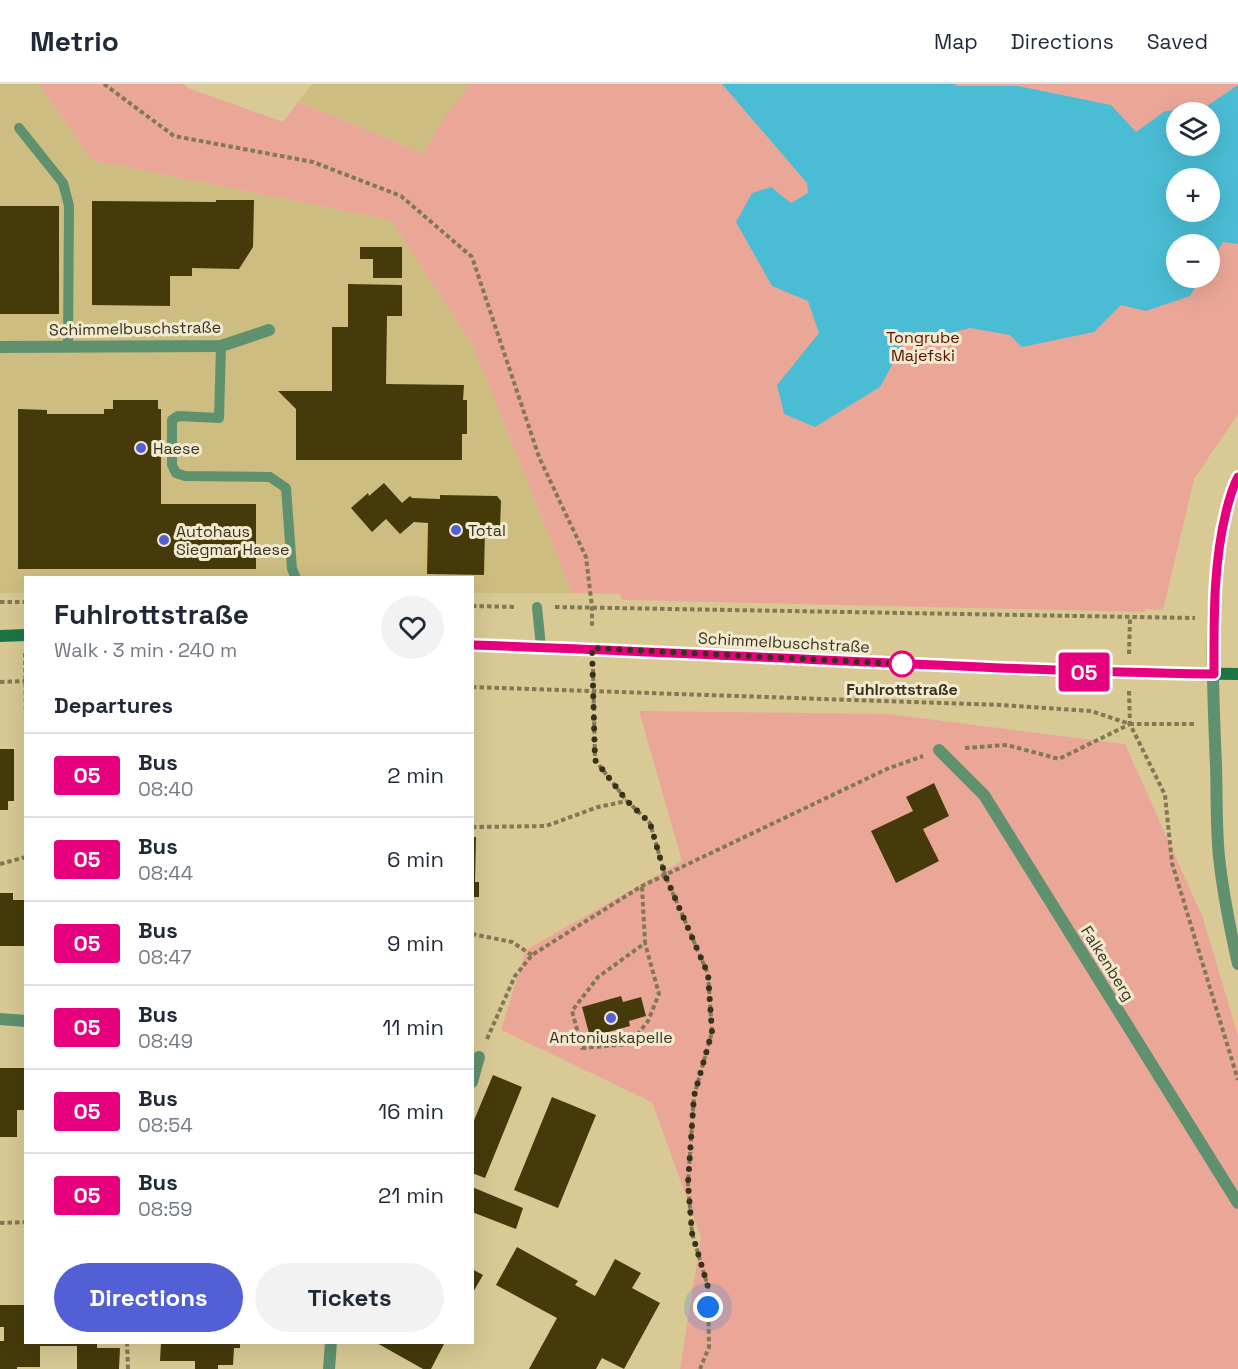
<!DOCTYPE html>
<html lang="en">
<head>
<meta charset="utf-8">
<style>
	:root { --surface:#fff; --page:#f2f2f3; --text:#1f2937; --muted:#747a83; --line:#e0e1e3; --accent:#525fd5 }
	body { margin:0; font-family:"Space Grotesk",sans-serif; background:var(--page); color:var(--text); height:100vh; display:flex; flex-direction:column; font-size:22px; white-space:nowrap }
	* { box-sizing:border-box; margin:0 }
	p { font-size:20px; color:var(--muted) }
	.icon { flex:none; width:33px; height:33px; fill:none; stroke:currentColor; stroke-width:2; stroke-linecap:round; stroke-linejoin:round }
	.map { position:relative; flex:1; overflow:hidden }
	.sheet { position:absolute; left:24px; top:492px; width:450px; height:768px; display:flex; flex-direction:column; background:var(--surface); border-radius:0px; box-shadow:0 6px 24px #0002 }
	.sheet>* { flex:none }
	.badge { padding:0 12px; border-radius:4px; font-size:21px; line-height:39px }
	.fabs { position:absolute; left:1166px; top:18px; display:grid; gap:12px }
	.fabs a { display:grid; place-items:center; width:54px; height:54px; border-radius:50%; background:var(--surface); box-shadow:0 6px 24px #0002; font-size:30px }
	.you { position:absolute; width:30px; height:30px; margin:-15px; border:4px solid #fff; border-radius:50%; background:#1a73e8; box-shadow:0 0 0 9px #1a73e833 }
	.map>.badge { position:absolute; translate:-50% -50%; box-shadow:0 0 0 3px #fff }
	h2 { padding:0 30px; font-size:22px; line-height:54px }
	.round { display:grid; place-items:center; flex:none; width:63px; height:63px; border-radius:32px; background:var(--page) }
	.headline { display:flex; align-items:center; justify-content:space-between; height:102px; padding:0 30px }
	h1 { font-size:28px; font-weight:600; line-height:45px }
	.cta { display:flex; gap:12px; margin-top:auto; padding:12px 30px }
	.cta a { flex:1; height:69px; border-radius:36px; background:var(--accent); color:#fff; font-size:24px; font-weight:600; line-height:69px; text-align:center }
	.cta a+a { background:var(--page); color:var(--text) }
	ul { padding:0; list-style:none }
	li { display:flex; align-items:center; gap:18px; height:84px; padding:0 30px; border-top:2px solid var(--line) }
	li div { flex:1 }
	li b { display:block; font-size:22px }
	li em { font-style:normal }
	li .badge { min-width:66px; font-weight:700; text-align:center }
	header { display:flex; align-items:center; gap:36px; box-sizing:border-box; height:84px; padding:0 30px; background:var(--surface); border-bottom:2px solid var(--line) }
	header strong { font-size:28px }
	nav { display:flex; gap:33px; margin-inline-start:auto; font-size:21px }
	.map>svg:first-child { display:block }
</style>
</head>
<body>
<header>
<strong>Metrio</strong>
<nav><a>Map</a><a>Directions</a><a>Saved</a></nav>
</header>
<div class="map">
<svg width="1238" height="1285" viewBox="0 0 1238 1285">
	<rect width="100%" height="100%" fill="#d9c995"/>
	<!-- built -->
	<g fill="#cebd81">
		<path d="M0 0H39L92 76 391 136 473 262 572 509H473L472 494H26L25 509H0Z"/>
		<path d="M312 0H482L424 70 298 18Z"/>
	</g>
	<!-- green -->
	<g fill="#eaa798" fill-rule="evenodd">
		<path d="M39 0H184L188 4 283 38 298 18 424 70 426 68 425 65 446 31 470 0H1238V330L1194 395 1163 526 1146 525 1144 528 622 516 620 510 572 509 473 262 391 136 92 76ZM1176 28H1209V62H1176ZM1176 94H1209V128H1176ZM1176 160H1209V194H1176Z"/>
		<path d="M639 627 888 630 1125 660 1203 834 1238 952V1285H680L701 1153 652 1018 501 946 526 866 682 777Z"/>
	</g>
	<!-- water -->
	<path fill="#4abdd5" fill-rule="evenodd" d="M722 0H954L957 2H1018L1111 21 1136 48 1165 27 1204 24 1238 1V160L1223 158 1209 181V160H1176V194H1201L1190 212 1146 227 1121 221 1094 248 1022 263 1010 251 970 244 903 261 880 303 815 343 784 330 777 301 819 249 808 217 772 202 736 138 752 109 771 103 791 119 808 109 807 99ZM1176 28H1209V62H1176ZM1176 94H1209V128H1176Z"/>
	<!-- building -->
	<g fill="#463a0b">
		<path d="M216 116H254L253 163 239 185 192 184V192H170V222L92 221V117L216 118Z"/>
		<rect x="0" y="122" width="59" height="108"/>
		<path d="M360 163H402V194H373V175H360Z"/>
		<path d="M348 200 402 201V232H387L386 300 464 301 463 316H467V350H462V376H296V325L278 307H332V243H348Z"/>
		<path d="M113 316H158V325H161V420H256V485H18V325L47 326V330H104V325H113Z"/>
		<path d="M384 399 402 419 410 412 412 414 440 415V411L497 412 501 417 500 443H485L484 491 427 490 428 439 414 438 400 450 386 435 372 448 351 424 368 409 369 412Z"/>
		<path d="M0 665H14V717H8V726H0Z"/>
		<path d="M934 699 949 732 923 745 939 777 896 799 871 747 913 727 906 713Z"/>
		<path d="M472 753H476L475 798H479V813H472Z"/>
		<path d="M0 809H13V816H26V862H0Z"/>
		<path d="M621 912 623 918 641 913 646 932 629 937 630 942 590 953 582 923Z"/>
		<path d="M0 984H26V1026H17V1053H0Z"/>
		<path d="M493 991 522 1003 485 1094 472 1089V1041Z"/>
		<path d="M552 1013 596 1031 558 1124 514 1106Z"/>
		<path d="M472 1103 523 1124 516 1145 472 1128Z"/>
		<path d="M517 1163 578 1197 575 1201 595 1212 615 1175 641 1189 632 1204 660 1219 624 1285 602 1274 596 1285H529L557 1234 496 1201Z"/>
		<path d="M472 1185 483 1191 472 1210Z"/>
		<path d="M0 1221H26V1258H97V1264H120L119 1285H77V1262H40V1283H17V1285H0V1257H4V1243H0Z"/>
		<path d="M161 1258H240V1264H234L233 1281H218V1285H195V1277H160Z"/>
		<path d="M375 1258H445L431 1285H423Z"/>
	</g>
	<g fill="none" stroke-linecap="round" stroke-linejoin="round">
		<!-- path -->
		<g stroke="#837855" stroke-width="4" stroke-dasharray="4.5 3" stroke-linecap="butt">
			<path d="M104 0 174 52 313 78 401 112 472 173 539 373 586 473 592 523V544"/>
			<path d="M0 518H26"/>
			<path d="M472 522 517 523"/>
			<path d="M555 523 1195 534"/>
			<path d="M25 569 26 638"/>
			<path d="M1129 570 1130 533"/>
			<path d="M593 585 595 676 627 717 650 739 665 791 708 890 712 948 694 1012 688 1099 692 1149 708 1203 709 1263 700 1285"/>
			<path d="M0 598 26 597"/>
			<path d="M472 603 1001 621 1091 627 1130 640H1195"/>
			<path d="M1129 607 1130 640 1165 711 1172 779 1238 996"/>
			<path d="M965 664 1007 661 1059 675 1130 640"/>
			<path d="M472 743 546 742 598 723 627 717"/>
			<path d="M0 780 26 773"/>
			<path d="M642 803 645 859 598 893 572 927 582 964 630 960 648 937 659 910 645 859"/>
			<path d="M472 850 512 858 532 871"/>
			<path d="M487 955 515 892 532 871 642 802 665 791 889 684 923 672"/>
			<path d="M0 1139 26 1138"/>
			<path d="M127 1258 128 1285"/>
		</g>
		<!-- service -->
		<g stroke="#5f916f" stroke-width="10">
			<path d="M19 44 63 99 69 122 68 262"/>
			<path d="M221 262 219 334 178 332 172 336V381L176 389 185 392 270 393 286 404 292 485 296 494"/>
			<path d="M537 523 541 563"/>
		</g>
		<!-- minor -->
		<g stroke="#5f916f" stroke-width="12">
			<path d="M0 263 221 262 269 246"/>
			<path d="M939 666 984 711 1238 1119"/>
			<path d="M0 935 26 937"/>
			<path d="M472 998 479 973"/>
			<path d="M329 1285 331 1258"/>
		</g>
		<!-- tertiary -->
		<path stroke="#5f916f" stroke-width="12" d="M1238 393C1227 413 1224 437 1220 459 1209 532 1213 608 1216 682 1217 712 1216 743 1219 773 1223 809 1230 845 1238 880"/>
		<!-- secondary -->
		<g stroke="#1c7543" stroke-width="12">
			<path d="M0 552 26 551"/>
			<path d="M472 561 592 565 1071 588 1238 590"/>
		</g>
	</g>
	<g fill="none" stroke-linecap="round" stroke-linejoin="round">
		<!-- line casing -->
		<g stroke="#fff" stroke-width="14">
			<path id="line" d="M472 561C720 569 966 586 1214 590 1214 536 1213 481 1226 428 1229 416 1232 404 1238 393"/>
		</g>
		<!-- line -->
		<use href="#line" stroke="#e6007e" stroke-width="9"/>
		<!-- walk -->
		<path stroke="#38321d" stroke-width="6" stroke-dasharray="0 10.8" d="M708 1223V1203L692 1149 688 1099 694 1012 712 948 708 890 665 791 650 739 627 717 595 676 592 564 902 580"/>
	</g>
	<!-- markers -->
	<g fill="#525fd5" stroke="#f2ead0" stroke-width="2">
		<circle cx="141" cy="364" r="6"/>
		<circle cx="456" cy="446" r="6"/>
		<circle cx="164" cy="456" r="6"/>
		<circle cx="611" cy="934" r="6"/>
	</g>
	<circle fill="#fff" stroke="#e6007e" stroke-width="3" cx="902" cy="580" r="12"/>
	<g text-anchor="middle" stroke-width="6" stroke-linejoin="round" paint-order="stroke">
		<!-- street labels -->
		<g font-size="16" fill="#38321d" stroke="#f2ead0">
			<text transform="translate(135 244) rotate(-1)" y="6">Schimmelbuschstraße</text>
			<text transform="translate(784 558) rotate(3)" y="6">Schimmelbuschstraße</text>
			<text transform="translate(1108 879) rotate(58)" y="6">Falkenberg</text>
		</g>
		<!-- park labels -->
		<g font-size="16" fill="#580d00" stroke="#f2ead0">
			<text x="923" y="259">Tongrube<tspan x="923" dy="18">Majefski</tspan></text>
		</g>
		<!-- poi labels -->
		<g font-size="16" fill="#38321d" stroke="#f2ead0" text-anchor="start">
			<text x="153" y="370">Haese</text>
			<text x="468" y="452">Total</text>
			<text x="176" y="453">Autohaus<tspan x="176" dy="18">Siegmar Haese</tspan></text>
			<text x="611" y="959" text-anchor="middle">Antoniuskapelle</text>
		</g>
		<!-- stop labels -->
		<g font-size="16" font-weight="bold" fill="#38321d" stroke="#f2ead0">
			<text x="902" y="611">Fuhlrottstraße</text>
		</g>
	</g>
</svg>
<div class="fabs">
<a><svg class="icon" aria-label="layers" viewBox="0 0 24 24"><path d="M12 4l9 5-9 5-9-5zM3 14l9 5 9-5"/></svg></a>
<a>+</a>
<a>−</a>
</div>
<div class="you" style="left:708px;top:1223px"></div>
<b class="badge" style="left:1084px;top:588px;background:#e6007e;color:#fff">O5</b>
<section class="sheet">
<div class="headline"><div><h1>Fuhlrottstraße</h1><p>Walk · 3 min · 240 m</p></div><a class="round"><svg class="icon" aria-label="heart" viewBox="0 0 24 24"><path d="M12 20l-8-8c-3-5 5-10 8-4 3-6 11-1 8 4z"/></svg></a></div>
<h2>Departures</h2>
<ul>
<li><span class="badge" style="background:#e6007e;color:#fff">O5</span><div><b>Bus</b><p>08:40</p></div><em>2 min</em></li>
<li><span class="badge" style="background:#e6007e;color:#fff">O5</span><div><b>Bus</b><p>08:44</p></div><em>6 min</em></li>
<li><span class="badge" style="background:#e6007e;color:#fff">O5</span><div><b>Bus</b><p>08:47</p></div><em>9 min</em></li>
<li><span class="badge" style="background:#e6007e;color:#fff">O5</span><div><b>Bus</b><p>08:49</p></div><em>11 min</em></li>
<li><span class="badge" style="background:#e6007e;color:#fff">O5</span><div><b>Bus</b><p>08:54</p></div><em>16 min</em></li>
<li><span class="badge" style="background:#e6007e;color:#fff">O5</span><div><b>Bus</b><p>08:59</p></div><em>21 min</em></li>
</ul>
<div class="cta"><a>Directions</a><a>Tickets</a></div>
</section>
</div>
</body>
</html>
